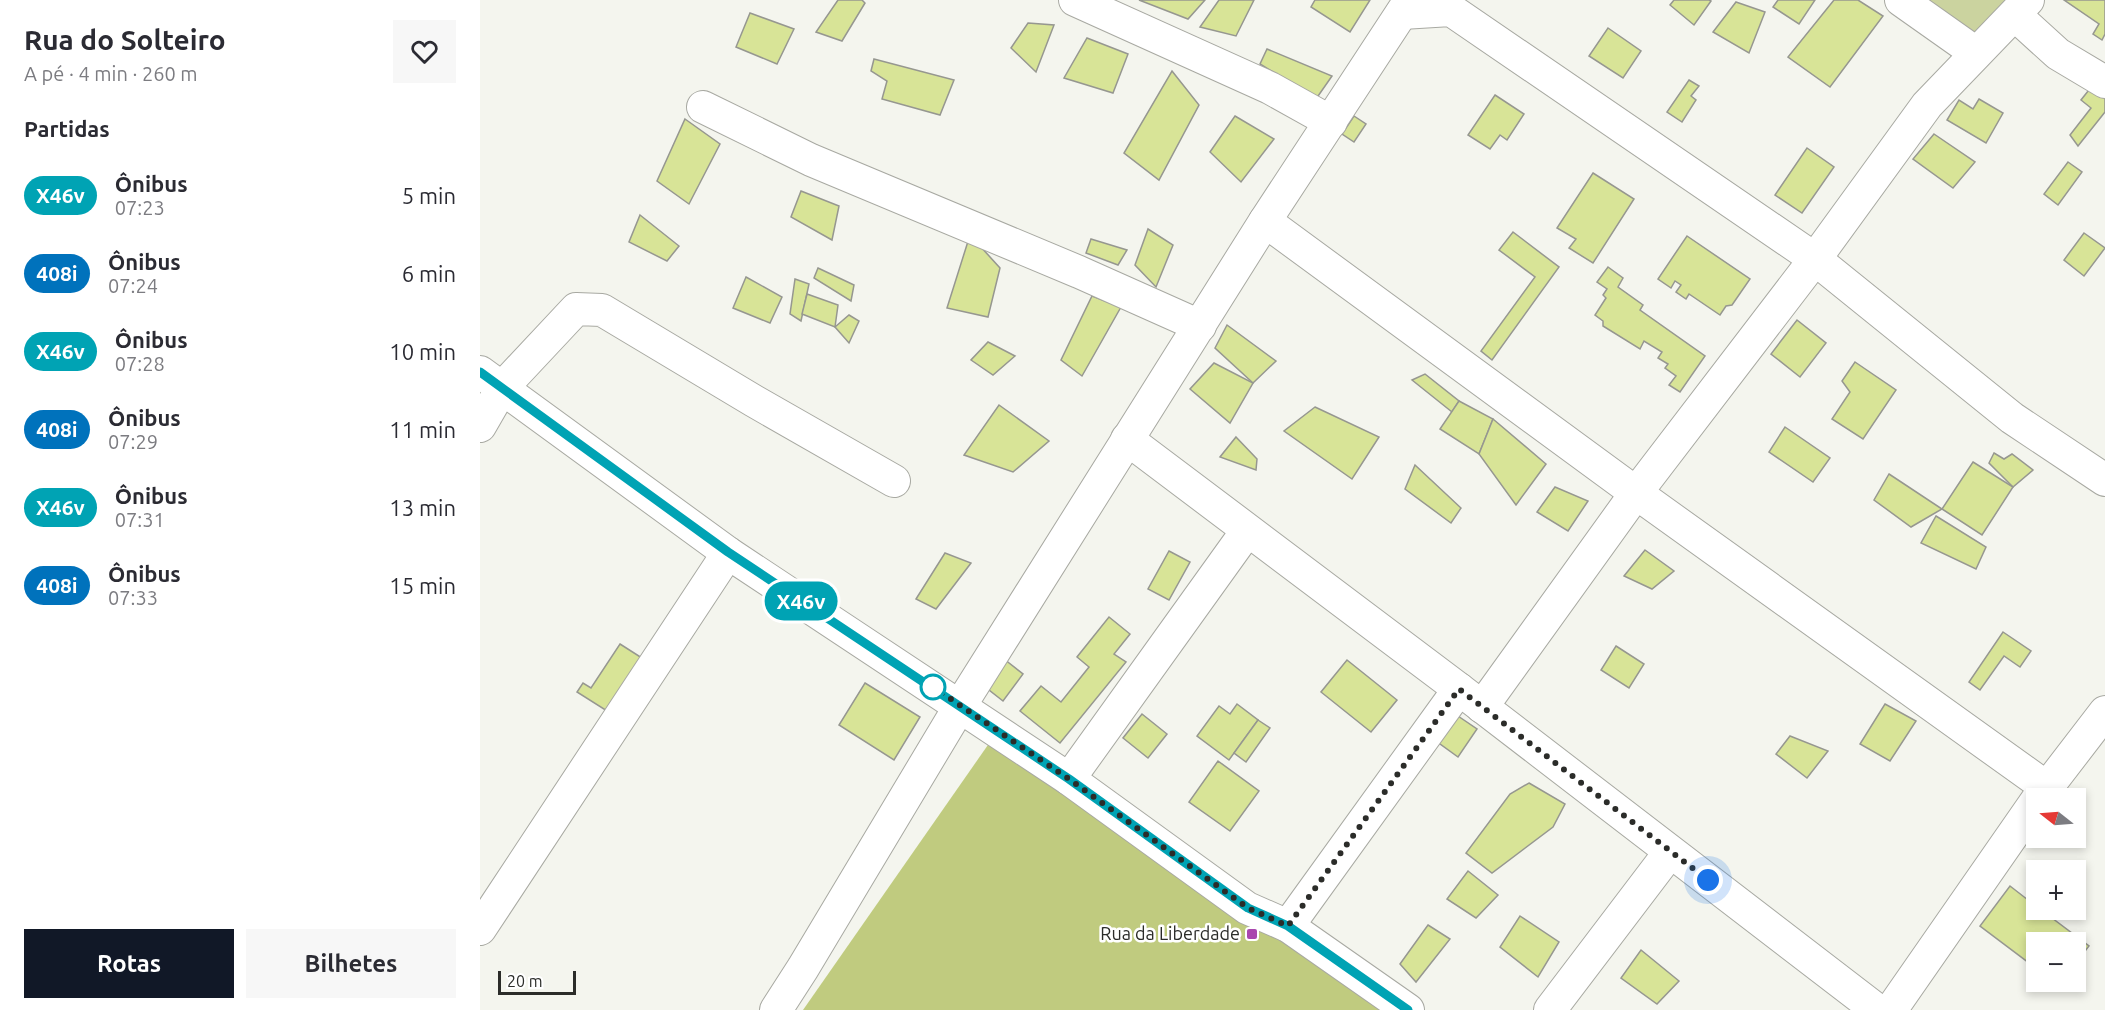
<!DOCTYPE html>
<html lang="pt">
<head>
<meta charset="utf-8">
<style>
	:root { --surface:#fff; --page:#f7f7f7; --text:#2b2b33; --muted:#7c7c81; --accent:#111827 }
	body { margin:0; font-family:Ubuntu,sans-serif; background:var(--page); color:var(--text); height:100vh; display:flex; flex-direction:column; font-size:22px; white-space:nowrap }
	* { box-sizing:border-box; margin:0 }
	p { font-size:20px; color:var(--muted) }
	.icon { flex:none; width:33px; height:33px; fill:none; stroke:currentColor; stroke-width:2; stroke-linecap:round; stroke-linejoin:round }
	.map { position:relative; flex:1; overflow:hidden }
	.sheet { display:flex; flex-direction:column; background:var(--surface); width:480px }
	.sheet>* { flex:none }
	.badge { padding:0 12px; border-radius:20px; font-size:21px; line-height:39px }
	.needle { width:39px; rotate:287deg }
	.controls { position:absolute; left:1546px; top:788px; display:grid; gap:12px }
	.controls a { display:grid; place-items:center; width:60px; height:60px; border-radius:0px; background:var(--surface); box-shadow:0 3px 9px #0003; font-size:30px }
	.scale { position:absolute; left:18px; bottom:15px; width:78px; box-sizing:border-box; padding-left:6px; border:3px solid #2b2c29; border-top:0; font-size:16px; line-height:21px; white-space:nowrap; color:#2b2c29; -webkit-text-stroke:4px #fff; paint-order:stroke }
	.you { position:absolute; width:30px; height:30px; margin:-15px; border:4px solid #fff; border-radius:50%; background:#1a73e8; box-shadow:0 0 0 9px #1a73e833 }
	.map>.badge { position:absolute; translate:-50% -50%; box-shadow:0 0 0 3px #fff }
	h2 { padding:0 24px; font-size:22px; line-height:54px }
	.round { display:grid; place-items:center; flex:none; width:63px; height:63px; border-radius:0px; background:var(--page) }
	.head { display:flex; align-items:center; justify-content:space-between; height:102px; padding:0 24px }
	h1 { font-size:28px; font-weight:600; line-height:45px }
	.action { display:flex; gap:12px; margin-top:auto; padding:12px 24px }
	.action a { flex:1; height:69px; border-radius:0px; background:var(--accent); color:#fff; font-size:24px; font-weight:600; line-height:69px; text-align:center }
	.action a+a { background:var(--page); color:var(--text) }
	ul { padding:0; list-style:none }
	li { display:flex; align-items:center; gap:18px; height:78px; padding:0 24px }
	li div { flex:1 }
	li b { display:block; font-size:22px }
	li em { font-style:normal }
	li .badge { min-width:66px; font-weight:700; text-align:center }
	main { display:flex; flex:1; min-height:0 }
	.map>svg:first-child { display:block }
</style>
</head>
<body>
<main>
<section class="sheet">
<div class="head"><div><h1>Rua do Solteiro</h1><p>A pé · 4 min · 260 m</p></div><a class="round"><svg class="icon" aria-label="heart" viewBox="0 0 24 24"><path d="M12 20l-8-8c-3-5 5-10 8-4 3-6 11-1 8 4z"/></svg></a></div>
<h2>Partidas</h2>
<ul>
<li><span class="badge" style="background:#00a3b4;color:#fff">X46v</span><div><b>Ônibus</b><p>07:23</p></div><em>5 min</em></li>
<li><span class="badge" style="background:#0072bc;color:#fff">408i</span><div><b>Ônibus</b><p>07:24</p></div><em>6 min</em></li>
<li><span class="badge" style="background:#00a3b4;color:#fff">X46v</span><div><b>Ônibus</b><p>07:28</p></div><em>10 min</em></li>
<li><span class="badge" style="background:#0072bc;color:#fff">408i</span><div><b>Ônibus</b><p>07:29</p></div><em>11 min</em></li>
<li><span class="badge" style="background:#00a3b4;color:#fff">X46v</span><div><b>Ônibus</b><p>07:31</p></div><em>13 min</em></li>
<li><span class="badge" style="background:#0072bc;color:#fff">408i</span><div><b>Ônibus</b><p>07:33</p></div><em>15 min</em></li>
</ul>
<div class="action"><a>Rotas</a><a>Bilhetes</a></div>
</section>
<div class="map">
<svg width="1625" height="1010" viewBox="0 0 1625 1010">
	<rect width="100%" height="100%" fill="#f4f5ee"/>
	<!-- green -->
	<path fill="#cbd39f" d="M1434 0H1531L1494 42Z"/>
	<!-- forest -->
	<path fill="#c0cb7f" d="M510 742 934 1010H323Z"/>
	<!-- building -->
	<g fill="#d8e497" stroke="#969790" stroke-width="1.5">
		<path d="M358 0H382L385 3 362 41 336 32Z"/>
		<path d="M659 0H725L708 19Z"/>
		<path d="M739 0H774L756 36 720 27Z"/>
		<path d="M835 0H890L870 32 831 7Z"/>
		<path d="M1194 0H1229L1231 1 1214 25 1190 5Z"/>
		<path d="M1298 0H1335L1319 24 1293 7Z"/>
		<path d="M1354 0H1378L1403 16 1350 87 1308 57Z"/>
		<path d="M1584 0H1625V34L1622 40 1613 34 1619 24Z"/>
		<path d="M1256 2 1285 12 1269 53 1233 32Z"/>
		<path d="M270 13 314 29 297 64 256 47Z"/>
		<path d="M548 23 574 25 556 72 531 48Z"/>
		<path d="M1128 28 1161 51 1143 78 1109 56Z"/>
		<path d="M607 38 648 54 633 93 584 78Z"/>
		<path d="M787 49 852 76 836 99 780 64Z"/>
		<path d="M394 59 474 80 460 115 402 99 407 81 391 71Z"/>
		<path d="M692 71 719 105 679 180 644 153Z"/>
		<path d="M1209 80 1219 86 1211 96 1216 100 1202 122 1187 112Z"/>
		<path d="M1616 81 1625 88V112L1598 146 1590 135 1611 108 1601 100Z"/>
		<path d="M1015 95 1044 114 1027 140 1020 135 1010 149 988 135Z"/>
		<path d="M1499 99 1523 113 1506 143 1467 120 1479 100 1493 109Z"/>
		<path d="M755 116 794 139 761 182 730 152Z"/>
		<path d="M874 116 886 124 874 142 862 134Z"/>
		<path d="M205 119 240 144 209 204 177 181Z"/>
		<path d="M1454 134 1495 162 1473 188 1433 159Z"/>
		<path d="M1327 148 1354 167 1322 213 1295 195Z"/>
		<path d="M1588 162 1602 172 1578 205 1564 194Z"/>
		<path d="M1113 173 1154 199 1113 263 1089 248 1096 239 1077 228Z"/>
		<path d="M321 191 359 206 352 240 311 217Z"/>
		<path d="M160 215 199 246 187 261 149 242Z"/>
		<path d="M668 229 693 245 676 287 655 265Z"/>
		<path d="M1033 232 1079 267 1012 360 1001 351 1055 277 1019 250Z"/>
		<path d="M1604 233 1625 248 1604 276 1584 260Z"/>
		<path d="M490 235 520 268 508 317 467 308Z"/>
		<path d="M1207 236 1270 279 1252 305 1246 306 1240 315 1209 294 1206 299 1196 292 1201 285 1195 281 1191 288 1178 279Z"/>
		<path d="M611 239 647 250 638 265 606 253Z"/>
		<path d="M1128 267 1143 278 1138 287 1163 305 1160 310 1225 356 1200 392 1189 385 1196 376 1185 368 1188 364 1178 358 1182 352 1164 341 1160 349 1123 326V321L1115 315 1126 298 1123 295 1127 289 1117 282Z"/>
		<path d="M338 268 374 285 371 301 334 278Z"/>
		<path d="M266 277 302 297 290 323 253 308Z"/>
		<path d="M315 279 329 284 321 321 310 314Z"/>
		<path d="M327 294 358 305 355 327 322 314Z"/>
		<path d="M612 296 641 307 602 376 581 360Z"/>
		<path d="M369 315 379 321 369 343 355 327Z"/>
		<path d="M1317 320 1346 343 1320 377 1291 354Z"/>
		<path d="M747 325 796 361 773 383 735 348Z"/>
		<path d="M508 342 535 356 513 375 491 360Z"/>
		<path d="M1375 362 1416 390 1383 439 1352 419 1370 392 1362 381Z"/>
		<path d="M734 363 773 383 750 423 710 389Z"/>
		<path d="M945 374 979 401 972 412 932 380Z"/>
		<path d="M979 401 1013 419 999 454 960 429Z"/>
		<path d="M519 405 569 441 533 472 484 455Z"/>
		<path d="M835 407 899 437 872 479 804 431Z"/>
		<path d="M1013 419 1066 464 1036 505 999 454Z"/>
		<path d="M1305 427 1350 458 1333 482 1289 452Z"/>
		<path d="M756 437 777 459 776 470 740 457Z"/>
		<path d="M1514 453 1524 459 1532 454 1553 470 1533 487 1509 463Z"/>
		<path d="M1493 462 1533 487 1502 535 1462 509Z"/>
		<path d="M935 465 981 508 971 523 925 489Z"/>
		<path d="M1409 474 1462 509 1431 527 1394 500Z"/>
		<path d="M1075 487 1108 501 1088 531 1057 512Z"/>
		<path d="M1456 516 1506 547 1496 569 1441 543Z"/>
		<path d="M1165 550 1194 571 1172 589 1144 576Z"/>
		<path d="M689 551 710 562 689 600 668 589Z"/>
		<path d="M465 553 491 563 456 609 436 599Z"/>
		<path d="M629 617 650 634 634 654 646 662 580 743 540 711 561 686 581 702 609 667 597 657Z"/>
		<path d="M1523 632 1551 651 1540 667 1524 656 1500 690 1489 682Z"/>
		<path d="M140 644 162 658 127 711 97 692 103 683 111 688Z"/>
		<path d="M1136 646 1164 664 1149 688 1121 670Z"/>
		<path d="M524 659 543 674 523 701 504 686Z"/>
		<path d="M867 660 917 700 891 732 841 692Z"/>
		<path d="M385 683 440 717 414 760 359 725Z"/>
		<path d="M757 704 778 720 749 760 717 736 739 706 750 714Z"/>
		<path d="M1405 704 1436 721 1410 761 1380 744Z"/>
		<path d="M662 714 687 734 668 758 643 738Z"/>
		<path d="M975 714 997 729 978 757 956 741Z"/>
		<path d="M778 720 790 728 766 762 754 753Z"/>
		<path d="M1310 736 1348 751 1327 778 1296 754Z"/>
		<path d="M738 761 779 791 750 831 709 802Z"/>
		<path d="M1049 783 1085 804 1073 827 1012 873 986 853 1030 794Z"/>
		<path d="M988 871 1018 895 996 918 967 899Z"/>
		<path d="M1530 886 1557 907V909H1560L1609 946 1596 963V942H1557V969L1500 926Z"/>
		<path d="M1040 916 1079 942 1058 977 1020 947Z"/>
		<path d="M948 925 970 939 936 982 920 964Z"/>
		<path d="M1161 950 1199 981 1177 1004 1141 978Z"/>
	</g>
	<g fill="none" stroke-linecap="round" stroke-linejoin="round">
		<!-- minor casing -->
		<g stroke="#a8a9a2" stroke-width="34">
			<g id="minor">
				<path d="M595 0 790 88 851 122"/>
				<path d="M1421 0 1496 53"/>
				<path d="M922 13 971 10 1335 259 1532 418 1625 480"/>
				<path d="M1535 15 1578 54 1625 82"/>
				<path d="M223 107 331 160 599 272 720 326"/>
				<path d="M785 221 1156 493 1566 787"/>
				<path d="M0 372 248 553 589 779 767 908 808 926 928 1010"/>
				<path d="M0 426 22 388 96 309 122 310 274 401 414 481"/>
				<path d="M647 439 979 689 1397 1010"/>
				<path d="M1002 707 1156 493 1335 259 1447 105 1548 0"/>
				<path d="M589 779 767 531"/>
				<path d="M1559 798 1625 712"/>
				<path d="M808 926 979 689"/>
				<path d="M0 929 248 553"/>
				<path d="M296 1010 323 968 480 706 785 221 930 0"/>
				<path d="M1070 1010 1190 852"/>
				<path d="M1411 1010 1557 800"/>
			</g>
		</g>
		<!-- minor -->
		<use href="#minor" stroke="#fff" stroke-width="32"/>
	</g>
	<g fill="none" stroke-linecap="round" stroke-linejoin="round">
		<!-- line casing -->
		<g stroke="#fff" stroke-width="14">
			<path id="line" d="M0 372 248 552 589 779 768 908 808 926 928 1010"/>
		</g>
		<!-- line -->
		<use href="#line" stroke="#00a3b4" stroke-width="9"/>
		<!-- walk -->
		<path stroke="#2b2c29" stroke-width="6" stroke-dasharray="0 10.8" d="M453 687 589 779 768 908 808 926 979 689 1228 880"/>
	</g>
	<!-- markers -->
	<circle fill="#fff" stroke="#00a3b4" stroke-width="3" cx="453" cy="687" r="12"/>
	<rect fill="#a947ae" stroke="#fff" stroke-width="2" x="766" y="928" width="12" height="12" rx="3"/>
	<g text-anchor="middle" stroke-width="5" stroke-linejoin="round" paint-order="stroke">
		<!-- poi labels -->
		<g font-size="18" fill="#2b2c29" stroke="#fff" text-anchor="end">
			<text x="760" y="940">Rua da Liberdade</text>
		</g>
	</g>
</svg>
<div class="controls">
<a><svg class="needle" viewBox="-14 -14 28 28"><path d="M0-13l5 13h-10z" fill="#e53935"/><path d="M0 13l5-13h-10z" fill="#7c7c81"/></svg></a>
<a>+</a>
<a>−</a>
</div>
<div class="scale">20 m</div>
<div class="you" style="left:1228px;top:880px"></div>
<b class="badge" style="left:321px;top:601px;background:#00a3b4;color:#fff">X46v</b>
</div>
</main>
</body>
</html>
